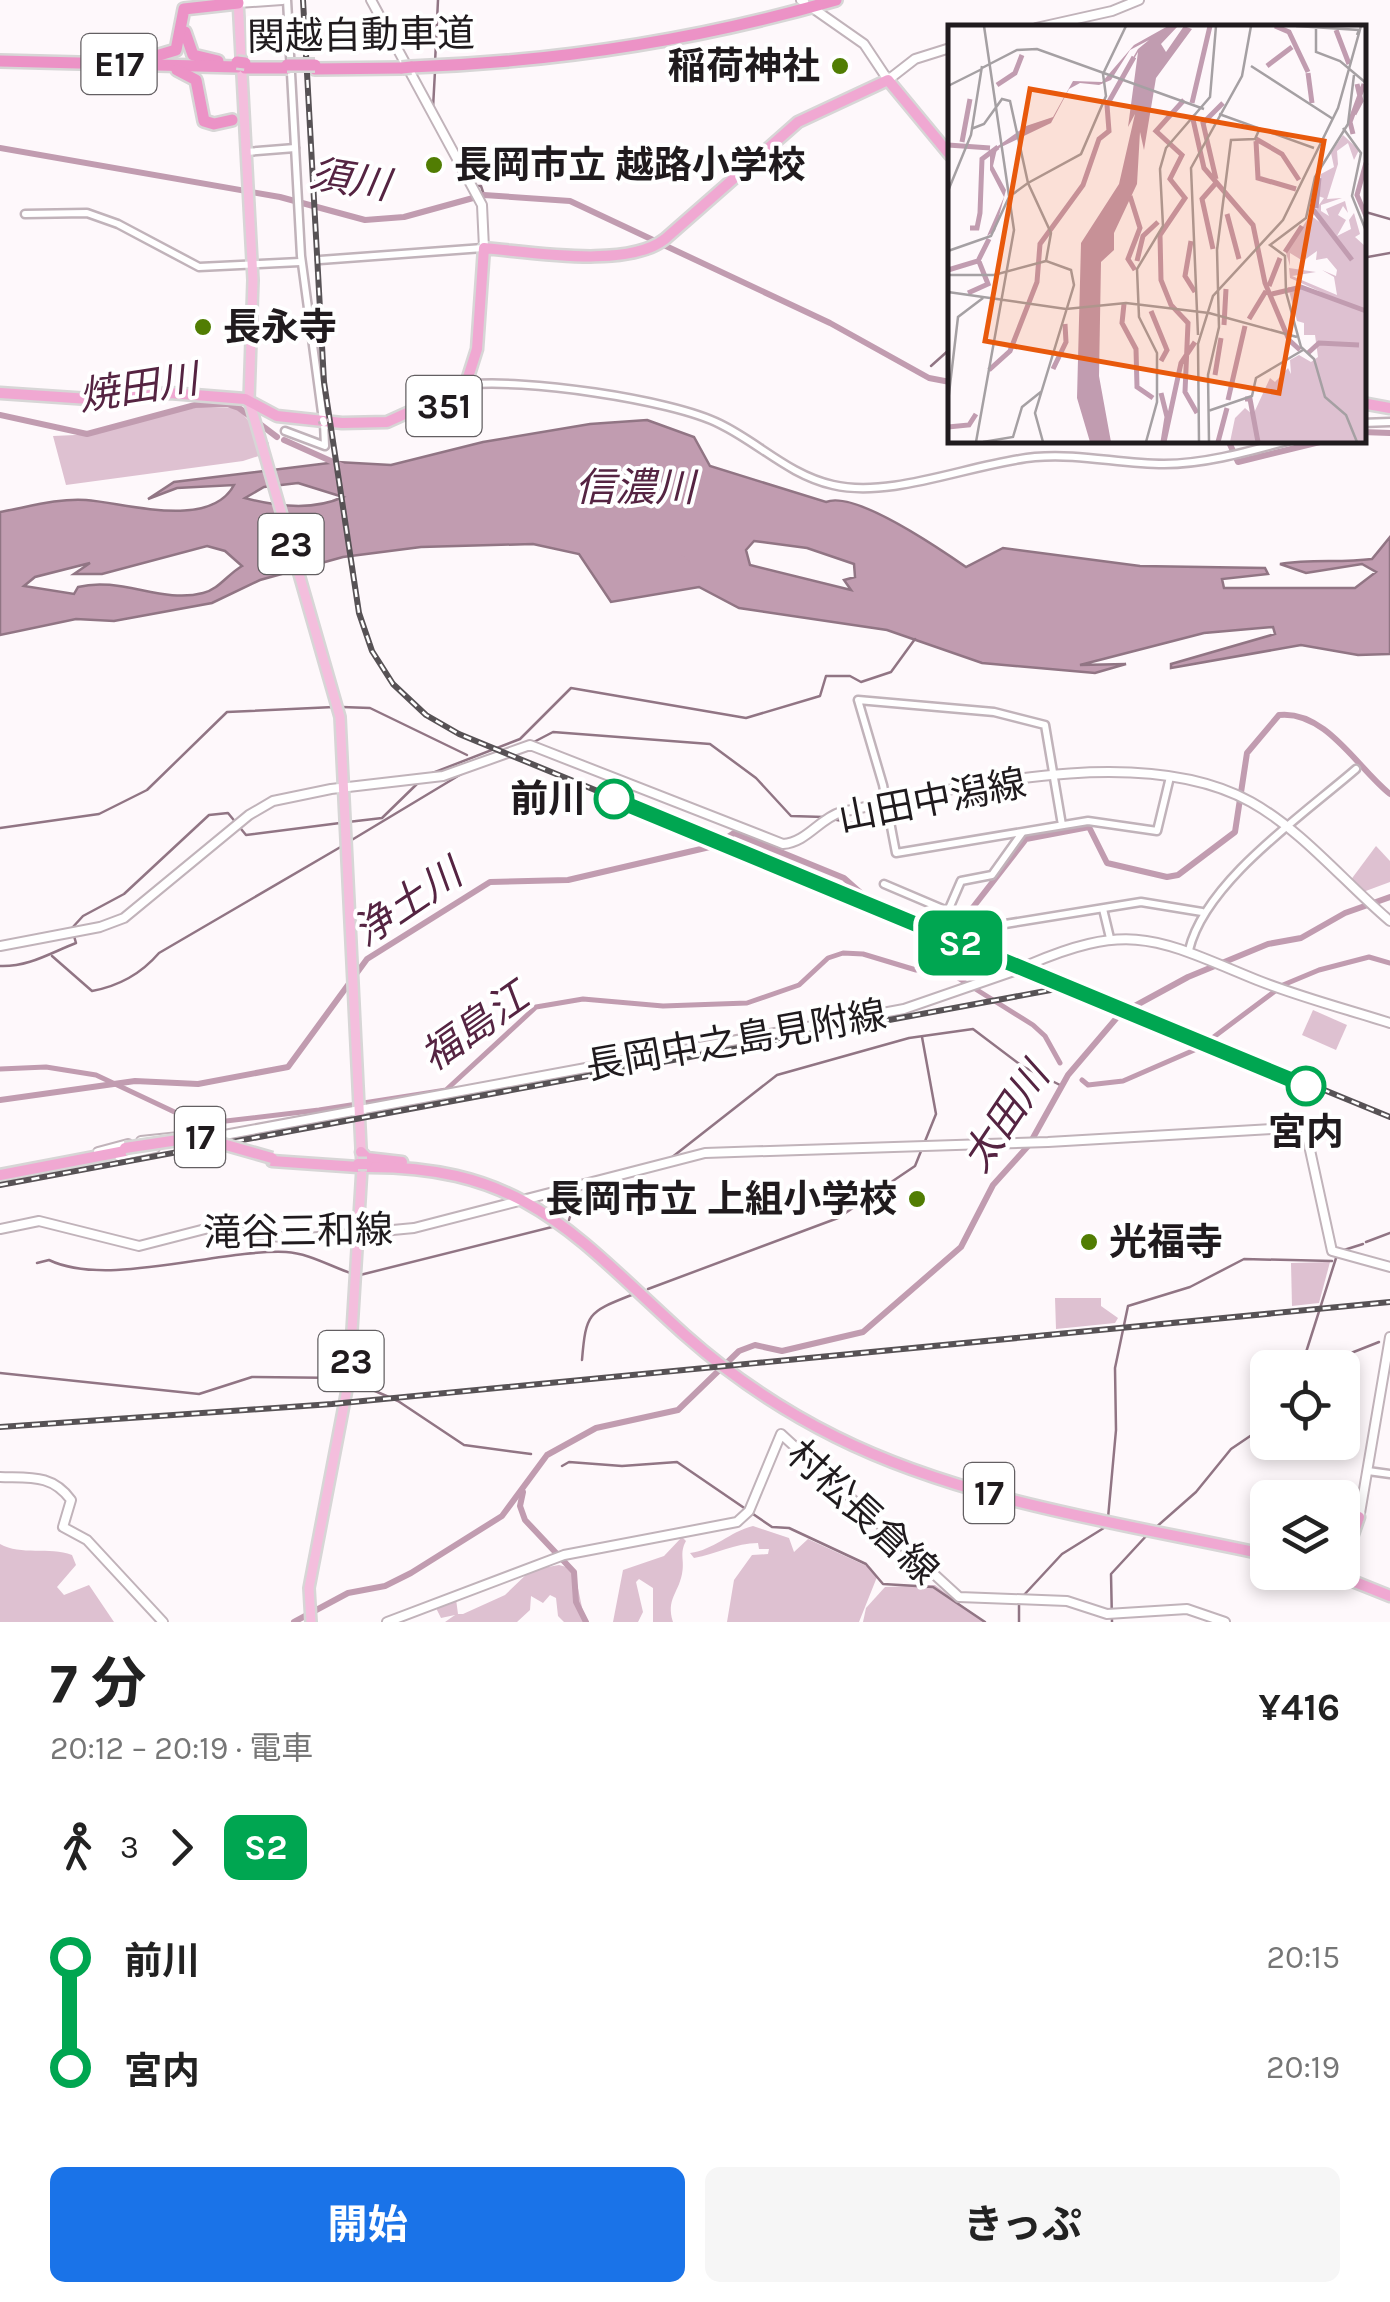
<!DOCTYPE html>
<html lang="ja">
<head>
<meta charset="utf-8">
<style>
	:root { --surface:#fff; --page:#f6f6f6; --text:#222; --muted:#767676; --accent:#1a73e8 }
	body { margin:0; font-family:Karla,"Noto Sans JP",sans-serif; background:var(--page); color:var(--text); height:100vh; display:flex; flex-direction:column; font-size:38px; white-space:nowrap }
	* { box-sizing:border-box; margin:0 }
	p { font-size:32px; color:var(--muted) }
	.icon { flex:none; width:55px; height:55px; fill:none; stroke:currentColor; stroke-width:2; stroke-linecap:round; stroke-linejoin:round }
	.map { position:relative; height:1622px; overflow:hidden }
	.drawer { display:flex; flex-direction:column; background:var(--surface); flex:1 }
	.drawer>* { flex:none }
	.badge { padding:0 20px; border-radius:15px; font-size:35px; line-height:65px }
	.controls { position:absolute; left:1250px; top:1350px; display:grid; gap:20px }
	.controls a { display:grid; place-items:center; width:110px; height:110px; border-radius:15px; background:var(--surface); box-shadow:0 5px 15px #0003; font-size:50px }
	.map>.badge { position:absolute; translate:-50% -50%; box-shadow:0 0 0 5px #fff }
	.legs { display:flex; align-items:center; gap:15px; height:110px; padding:0 50px; font-size:32px }
	.legs p { margin-inline-start:auto }
	.headline { display:flex; align-items:center; justify-content:space-between; height:170px; padding:0 50px }
	h1 { font-size:55px; font-weight:700; line-height:75px }
	.button { display:flex; gap:20px; margin-top:auto; padding:20px 50px }
	.button a { flex:1; height:115px; border-radius:15px; background:var(--accent); color:#fff; font-size:40px; font-weight:700; line-height:115px; text-align:center }
	.button a+a { background:var(--page); color:var(--text) }
	ul { padding:0 50px; list-style:none }
	li { display:flex; align-items:center; gap:35px; height:110px; font-size:38px }
	li i { display:grid; place-items:center; width:15px; height:100%; margin:0 12px; background:currentColor }
	li i::after { content:''; width:25px; height:25px; margin:-12px; border:8px solid; border-radius:50%; background:var(--surface) }
	li p { margin-inline-start:auto }
	li:first-child i { background:linear-gradient(#0000 50%,currentColor 0) }
	li:last-child i { background:linear-gradient(currentColor 50%,#0000 0) }
	.map>svg:first-child { display:block }
</style>
</head>
<body>
<div class="map">
<svg width="1390" height="1622" viewBox="0 0 1390 1622">
	<rect width="100%" height="100%" fill="#fef8fb"/>
	<!-- green -->
	<g fill="#dec1d1">
		<path d="M200 407 237 408 269 443 265 454 243 461 66 485 53 436 97 434 157 415Z"/>
		<path d="M1376 846 1390 861V882L1363 892 1350 881Z"/>
		<path d="M1313 1010 1347 1025 1336 1050 1302 1035Z"/>
		<path d="M1330 1262 1319 1303 1292 1306 1291 1263Z"/>
		<path d="M1055 1298H1101V1306L1118 1318 1115 1323 1056 1329Z"/>
		<path d="M753 1526 789 1538 794 1552 808 1539 871 1568 877 1577 859 1622H727L734 1580 752 1555 768 1554 769 1549H759L758 1543C736 1543 716 1554 694 1558L690 1553C714 1550 729 1532 753 1526Z"/>
		<path d="M682 1537 686 1541C679 1553 685 1561 682 1574 678 1594 666 1599 673 1622H653V1588L639 1579 636 1582 643 1612 638 1622H613L623 1570 664 1556Z"/>
		<path d="M0 1544C21 1556 49 1546 72 1555L76 1565 57 1587 64 1595 89 1585 114 1622H0Z"/>
		<path d="M559 1565 574 1569 585 1622H564L558 1616 556 1598 550 1595 543 1603 531 1596 530 1610 517 1622H445L455 1615 441 1618 435 1606 456 1599 458 1614H463L505 1595 531 1570Z"/>
		<path d="M935 1585 984 1622H863L866 1608 885 1587Z"/>
	</g>
	<!-- water -->
	<path fill="#c19cb0" stroke="#917584" stroke-width="2.5" fill-rule="evenodd" d="M647 420 694 437 710 466 826 502C855 490 940 549 966 567L1003 548 1140 566 1265 568 1268 574 1222 579 1224 588H1355L1376 572 1362 564 1306 573 1280 564C1312 559 1340 563 1372 559L1390 537V654L1358 655 1301 645 1171 668V664L1275 634 1273 627 1204 633 1080 665 1126 664 1095 673 982 663 887 630 739 608 699 587 611 602 579 554 533 544 421 547 343 557 260 580 212 603 114 621 76 619 0 635V512C28 507 58 498 86 500 126 503 210 530 234 485L177 488 148 499 174 482 337 462 391 465 483 442 590 424ZM298 483 343 497C313 511 275 506 245 498L264 487ZM754 541 807 548 854 564 855 577 844 580 851 590 750 565 746 550ZM207 546 225 551 242 566C228 574 218 590 203 593 162 604 120 576 78 587L74 594 24 586 35 577 90 563 74 574H102Z"/>
	<g fill="none" stroke-linecap="round" stroke-linejoin="round">
		<!-- stream -->
		<g stroke="#917584" stroke-width="2.5">
			<path d="M435 63 438 0"/>
			<path d="M433 108 435 71"/>
			<path d="M475 186H481L484 195"/>
			<path d="M1362 211 1390 219"/>
			<path d="M1362 258 1390 253"/>
			<path d="M931 366 950 349"/>
			<path d="M342 707 370 708 467 755"/>
			<path d="M530 744 553 732 710 744 756 778 791 816 824 817"/>
			<path d="M430 774 520 739 571 688 746 718 820 696 826 676H850L861 682 891 672 915 639"/>
			<path d="M832 819 863 825 887 821"/>
			<path d="M348 822 382 818 420 781"/>
			<path d="M0 828 99 814 147 790 227 712 334 707"/>
			<path d="M350 841 463 773"/>
			<path d="M72 928 83 916 124 894 209 815 228 813 246 835 340 823"/>
			<path d="M52 956 92 991C119 986 141 974 159 953L344 845"/>
			<path d="M0 966C29 967 50 953 76 943L74 936"/>
			<path d="M671 1158 777 1075 909 1038 973 1029 1022 1066 1062 1086"/>
			<path d="M569 1220 578 1191"/>
			<path d="M1366 1242 1390 1233"/>
			<path d="M1344 1250 1363 1244"/>
			<path d="M37 1263 49 1260C107 1288 219 1249 286 1252 308 1253 332 1267 353 1274"/>
			<path d="M360 1275 556 1226"/>
			<path d="M648 1289 838 1218 915 1166 936 1114 922 1037"/>
			<path d="M582 1360C586 1311 589 1312 634 1294"/>
			<path d="M1301 1368 1337 1255"/>
			<path d="M1313 1368 1379 1342"/>
			<path d="M0 1373 199 1394 252 1377 344 1378"/>
			<path d="M352 1381 398 1401 464 1445 531 1454"/>
			<path d="M562 1466 569 1462 622 1466 677 1462 772 1527 789 1528 866 1564 883 1584 933 1587 985 1622"/>
			<path d="M1108 1518 1116 1430 1115 1368 1128 1306 1190 1287 1244 1259 1332 1261"/>
			<path d="M1154 1529 1196 1492 1231 1449 1268 1424"/>
			<path d="M1023 1596 1062 1554 1107 1526"/>
			<path d="M1019 1622V1602"/>
			<path d="M1112 1622 1111 1574 1148 1534"/>
		</g>
		<!-- canal -->
		<g stroke="#c19cb0" stroke-width="5">
			<path d="M0 1069 46 1067 96 1075 200 1124 319 1110 446 1090 536 1007 583 999 663 1006 747 1003 799 985 828 958 843 953 863 954 916 970 942 968 1033 1025 1045 1036 1060 1063"/>
			<path d="M1082 1080 1088 1085 1123 1081 1199 1048 1283 985 1319 970 1369 957 1390 963"/>
		</g>
		<!-- river -->
		<g stroke="#c19cb0" stroke-width="6">
			<path d="M0 148 280 197 365 220 404 217 484 195 570 201 830 323 929 378 950 382"/>
			<path d="M0 415 87 434 195 405 227 404 239 408 277 437"/>
			<path d="M1362 432 1390 433"/>
			<path d="M284 440 342 466"/>
			<path d="M1228 440 1238 462 1328 440"/>
			<path d="M682 559 705 581"/>
			<path d="M0 1100 135 1081 198 1084 288 1067 367 959 490 882 568 880 714 846 734 833 844 878 870 901 953 933 1026 839 1089 827 1107 863 1167 877 1178 875 1235 832 1247 753 1279 715C1326 710 1358 769 1390 794"/>
			<path d="M523 1492 520 1506 525 1520 574 1572 576 1602 586 1622"/>
			<path d="M294 1622 348 1593 385 1586 411 1573 502 1516 547 1455 596 1428 678 1410 739 1351 755 1345 782 1351 863 1332 961 1247 993 1185 1029 1145 1068 1075 1120 1014 1188 977 1268 944 1301 938 1345 913 1390 897"/>
		</g>
		<!-- tertiary casing -->
		<g stroke="#c1b3ba" stroke-width="11">
			<g id="tertiary">
				<path d="M287 0 301 256 323 420"/>
				<path d="M246 152 295 148"/>
				<path d="M25 214 87 213 118 224 199 267 300 262"/>
				<path d="M320 260 483 248"/>
				<path d="M466 385C520 378 671 399 720 424 759 443 789 475 833 485 892 499 973 463 1035 457 1079 453 1120 464 1164 464 1206 464 1250 451 1291 440"/>
				<path d="M1362 423 1390 422"/>
				<path d="M285 431 325 446 324 423"/>
				<path d="M1062 825 1045 725 994 712 858 700 883 785 896 853 1088 821 1157 831 1170 777"/>
				<path d="M884 884 964 918"/>
				<path d="M1103 909 1110 938"/>
				<path d="M948 911 961 881 992 875 1022 833"/>
				<path d="M969 920 999 925 1141 902 1202 912"/>
				<path d="M1189 950C1205 882 1303 815 1356 769"/>
				<path d="M1368 1471 1390 1474"/>
			</g>
		</g>
		<!-- secondary casing -->
		<g stroke="#c1b3ba" stroke-width="12">
			<g id="secondary">
				<path d="M371 0 482 205 484 248"/>
				<path d="M801 0 804 2"/>
				<path d="M238 3 282 0"/>
				<path d="M814 9 864 44 888 80 915 59 950 48"/>
				<path d="M1036 28 1112 11 1139 0"/>
				<path d="M0 946 100 927 124 918 249 815 273 801 331 789 443 776 530 745 783 844C807 842 819 819 841 812 959 788 1141 741 1251 802 1303 831 1345 883 1390 921"/>
				<path d="M1028 965C1132 920 1159 940 1257 980 1300 997 1346 1009 1390 1023"/>
				<path d="M208 1138 904 1009 1014 971"/>
				<path d="M141 1141 217 1133"/>
				<path d="M98 1152 128 1144"/>
				<path d="M119 1156 155 1148"/>
				<path d="M0 1229 39 1221 139 1246 209 1228 297 1239 414 1228 705 1153 1048 1142 1305 1127 1332 1251 1390 1267"/>
				<path d="M0 1477C30 1478 52 1474 71 1500L63 1527 87 1540 163 1622"/>
				<path d="M1359 1519 1390 1337"/>
				<path d="M387 1622 564 1555 737 1522 749 1511 781 1434 959 1597 1067 1601 1107 1614 1187 1609 1225 1622"/>
			</g>
		</g>
		<!-- primary casing -->
		<g stroke="#d7d6d6" stroke-width="14">
			<path id="primary" d="M238 0 253 280 249 400 340 717 362 1168 349 1379 309 1588 311 1622"/>
		</g>
		<!-- trunk casing -->
		<g stroke="#d7d6d6" stroke-width="15">
			<g id="trunk">
				<path d="M0 393 104 400 170 393 245 399 277 416 342 423 387 422 418 408 447 405 464 390 477 349 484 248C532 252 627 269 665 239L798 122 888 80 950 155"/>
				<path d="M1362 403 1390 408"/>
				<path d="M361 1152 367 1158 402 1162"/>
				<path d="M272 1161 358 1167"/>
				<path d="M367 1167C526 1166 576 1237 685 1335 730 1375 782 1410 836 1437 966 1502 1126 1524 1268 1555"/>
				<path d="M0 1175 125 1151"/>
				<path d="M1342 1566 1359 1517"/>
				<path d="M1330 1572 1390 1596"/>
			</g>
		</g>
		<!-- motorway casing -->
		<g stroke="#d7d6d6" stroke-width="16">
			<g id="motorway">
				<path d="M185 32 193 55 218 61"/>
				<path d="M146 59 176 50 184 9 238 3"/>
				<path d="M0 61 237 67"/>
				<path d="M411 67C555 62 698 40 836 0"/>
				<path d="M245 68H288"/>
				<path d="M315 69 402 68"/>
				<path d="M177 70 196 80 204 121 214 124 232 120"/>
			</g>
		</g>
		<!-- tertiary -->
		<use href="#tertiary" stroke="#fff" stroke-width="6"/>
		<!-- secondary -->
		<use href="#secondary" stroke="#fff" stroke-width="8"/>
		<!-- primary -->
		<use href="#primary" stroke="#f4bedd" stroke-width="9"/>
		<!-- trunk -->
		<use href="#trunk" stroke="#f0a8d2" stroke-width="10"/>
		<!-- motorway -->
		<use href="#motorway" stroke="#ec92c6" stroke-width="11"/>
		<!-- rail casing -->
		<g stroke="#575255" stroke-width="6">
			<g id="rail">
				<path d="M303 0 324 382 359 613 372 651 393 684 426 715 459 734 1390 1117"/>
				<path d="M0 1185 1067 987"/>
				<path d="M0 1427 332 1404 1390 1302"/>
			</g>
		</g>
		<!-- rail -->
		<use href="#rail" stroke="#fff" stroke-width="2.5" stroke-dasharray="8" stroke-linecap="butt"/>
		<!-- tertiary-bridge casing -->
		<g stroke="#c1b3ba" stroke-width="11" stroke-linecap="butt">
			<path id="tertiary-bridge" d="M323 420 324 423"/>
		</g>
		<!-- secondary-bridge casing -->
		<g stroke="#c1b3ba" stroke-width="12" stroke-linecap="butt">
			<path id="secondary-bridge" d="M1014 971 1028 965"/>
		</g>
		<!-- trunk-bridge casing -->
		<g stroke="#d7d6d6" stroke-width="15" stroke-linecap="butt">
			<g id="trunk-bridge">
				<path d="M125 1148 198 1137 272 1158"/>
				<path d="M358 1164H367"/>
			</g>
		</g>
		<!-- motorway-bridge casing -->
		<g stroke="#d7d6d6" stroke-width="16" stroke-linecap="butt">
			<g id="motorway-bridge">
				<path d="M237 62 245 63"/>
				<path d="M287 65H315"/>
				<path d="M402 68 411 67"/>
			</g>
		</g>
		<!-- tertiary-bridge -->
		<use href="#tertiary-bridge" stroke="#fff" stroke-width="6"/>
		<!-- secondary-bridge -->
		<use href="#secondary-bridge" stroke="#fff" stroke-width="8"/>
		<!-- trunk-bridge -->
		<use href="#trunk-bridge" stroke="#f0a8d2" stroke-width="10"/>
		<!-- motorway-bridge -->
		<use href="#motorway-bridge" stroke="#ec92c6" stroke-width="11"/>
	</g>
	<g fill="none" stroke-linecap="round" stroke-linejoin="round">
		<!-- line-1 casing -->
		<g stroke="#fff" stroke-width="22">
			<path id="line-1" d="M614 799 1306 1086"/>
		</g>
		<!-- line-1 -->
		<use href="#line-1" stroke="#00a651" stroke-width="15"/>
	</g>
	<!-- markers -->
	<g fill="#517d03" stroke="#fff" stroke-width="4">
		<circle cx="840" cy="66" r="10"/>
		<circle cx="434" cy="165" r="10"/>
		<circle cx="203" cy="327" r="10"/>
		<circle cx="917" cy="1199" r="10"/>
		<circle cx="1089" cy="1242" r="10"/>
	</g>
	<g fill="#fff" stroke="#00a651" stroke-width="5">
		<circle cx="614" cy="799" r="18"/>
		<circle cx="1306" cy="1086" r="18"/>
	</g>
	<g text-anchor="middle" stroke-width="8" stroke-linejoin="round" paint-order="stroke">
		<!-- shield labels -->
		<g fill="#fff" stroke="#635f62" stroke-width="2.5">
			<rect x="81.5" y="34" width="75" height="60" rx="8"/>
			<rect x="406.5" y="376" width="75" height="60" rx="8"/>
			<rect x="258.5" y="514" width="65" height="60" rx="8"/>
			<rect x="175" y="1107" width="50" height="60" rx="8"/>
			<rect x="318.5" y="1331" width="65" height="60" rx="8"/>
			<rect x="964" y="1463" width="50" height="60" rx="8"/>
		</g>
		<g font-size="35" font-weight="bold" fill="#201b1e">
			<text x="119" y="76">E17</text>
			<text x="444" y="418">351</text>
			<text x="291" y="556">23</text>
			<text x="200" y="1149">17</text>
			<text x="351" y="1373">23</text>
			<text x="989" y="1505">17</text>
		</g>
		<!-- street labels -->
		<g font-size="38" fill="#201b1e" stroke="#fff">
			<text transform="translate(361 35) rotate(-1)" y="13">関越自動車道</text>
			<text transform="translate(932 800) rotate(-11)" y="13">山田中潟線</text>
			<text transform="translate(736 1040) rotate(-10)" y="13">長岡中之島見附線</text>
			<text transform="translate(298 1231) rotate(-1)" y="13">滝谷三和線</text>
			<text transform="translate(863 1512) rotate(43)" y="13">村松長倉線</text>
		</g>
		<!-- poi labels -->
		<g font-size="38" font-weight="bold" fill="#201b1e" stroke="#fff" text-anchor="start">
			<text x="820" y="79" text-anchor="end">稲荷神社</text>
			<text x="454" y="178">長岡市立 越路小学校</text>
			<text x="223" y="340">長永寺</text>
			<text x="897" y="1212" text-anchor="end">長岡市立 上組小学校</text>
			<text x="1109" y="1255">光福寺</text>
		</g>
		<!-- stop labels -->
		<g font-size="38" font-weight="bold" fill="#201b1e" stroke="#fff" text-anchor="end">
			<text x="586" y="812">前川</text>
			<text x="1306" y="1145" text-anchor="middle">宮内</text>
		</g>
		<!-- water labels -->
		<g font-size="40" font-style="italic" fill="#552442" stroke="#fff">
			<text transform="translate(350 179) rotate(9)" y="14">須川</text>
			<text transform="translate(138 387) rotate(-9)" y="14">焼田川</text>
			<text x="635" y="501">信濃川</text>
			<text transform="translate(407 902) rotate(-34)" y="14">浄土川</text>
			<text transform="translate(474 1026) rotate(-35)" y="14">福島江</text>
			<text transform="translate(1005 1117) rotate(-56)" y="14">太田川</text>
		</g>
	</g>
	<!-- overview -->
	<g transform="translate(948 25)">
		<rect width="418" height="418" fill="#fef8fb"/>
		<path d="M395 110 411 125 406 135 400 118 389 126 390 139 379 174 394 173 373 180V186L381 191 378 184 397 176 400 188 395 181 390 190 398 195 389 211 403 204 401 195 406 188 412 209 407 212 417 221V417H282L287 393 297 383 305 390 322 353 327 357 340 343 343 349 342 335 351 330 363 337 370 332 367 310H356V298L349 296 340 262 373 267 342 253 341 243 368 247 344 251 389 270 386 252 374 245 388 251 389 245 379 233 368 235 369 226 355 236 342 228V241L338 228 362 190 380 203 368 184 376 173 370 171 373 149 386 142 383 128Z" fill="#dec1d1"/>
		<path d="M220 1H230L213 19 218 27 236 1 244 4 208 53 196 125 192 107 189 159 166 208V225L153 237 151 351 163 417H142L129 373 133 218 171 159 187 89 180 102 190 27 186 34 183 36 190 24 201 15 182 25 163 55 151 60 132 58 121 64 103 98 49 124 45 141 58 165 47 206 39 211 56 172 42 145V130L47 123 78 101 105 92 125 56 154 57 186 20Z" fill="#c19cb0"/>
		<path fill="none" stroke="#c19cb0" stroke-width="5" d="M327 1 341 7 360 47M388 5 401 39M319 41 344 22M360 48 364 78M49 60 67 48 74 30M236 75 208 106 234 130 222 154 237 173 212 210 213 255 223 280 240 298 237 367 249 388M244 78 262 1M406 89 413 76 409 59M244 90 256 143 305 200 317 258 341 315 352 325M405 109 402 97 416 59M308 114 334 129 351 155M308 116 310 153 348 164M14 117 22 74M0 120 42 123M418 138 409 170 418 191M268 154 255 98 275 78M182 171 192 203 180 234 187 245M364 183 404 235M368 183 371 153M279 189 291 234M22 203H29L32 188 34 134 50 122M243 216 237 251 247 267M265 224 254 174 268 158M337 227 354 201M189 236 195 211 210 197M0 245 30 236 41 214M321 261 332 233M20 268 40 259 30 234M324 269 353 262 418 286M176 279 174 298 188 324 189 362 205 373M203 286 219 325 213 336M301 294 318 266M276 300 278 264M360 328 371 318 411 320M105 344 118 317 117 299M41 345 62 326 89 257 92 219 135 160 151 114 161 106 159 80 186 32M267 350 273 313M213 368 219 392 215 417M297 374H302L310 417M280 375 297 301M0 402 21 400 28 389M216 417 233 338 247 317M270 417 279 383"/>
		<path fill="none" stroke="#a5a0a3" stroke-width="2.5" d="M348 1 411 5 409 10M368 4V27L392 36 418 58M303 41 385 94M34 43 69 25 89 24 256 84M406 50 400 99 367 152 358 193 322 220 337 231 338 267 353 322 366 334 377 372 398 390 409 417M0 61 34 44M271 89 366 123M395 103 413 128 404 171 418 206M23 104 36 99 54 74 62 76 80 158 65 169M0 166 23 110 34 41M0 226 43 211 61 172M0 250H46L98 236M0 267 118 284 178 278 261 288 349 312M250 310 243 143 294 51 303 1M0 377 10 292 35 273M260 386 304 371 308 353 355 325M28 417 66 205 36 1M35 417 65 412 74 382 94 366M95 417 87 388 126 260 123 245 98 236 103 208 80 158 133 129 158 71 155 49 178 1M198 417 209 377V328L191 292 189 244 215 201 212 144 218 123 262 72 268 1M251 417 250 319 265 271 335 195 390 83 413 1M261 417 260 350 271 302 269 225 283 115 307 114 312 103"/>
		<path fill="#e8590c" fill-opacity="0.15" stroke="#e8590c" stroke-width="5" d="M82 64 376 116 331 368 37 316Z"/>
		<rect width="418" height="418" fill="none" stroke="#201b1e" stroke-width="5"/>
	</g>
</svg>
<div class="controls">
<a><svg class="icon" aria-label="locate" viewBox="0 0 24 24"><circle cx="12" cy="12" r="6"/><path d="M12 2v4M12 18v4M2 12h4M18 12h4"/></svg></a>
<a><svg class="icon" aria-label="layers" viewBox="0 0 24 24"><path d="M12 4l9 5-9 5-9-5zM3 14l9 5 9-5"/></svg></a>
</div>
<b class="badge" style="left:960px;top:943px;background:#00a651;color:#fff">S2</b>
</div>
<section class="drawer">
<div class="headline"><div><h1>7 分</h1><p>20:12 – 20:19 · 電車</p></div><b>¥416</b></div>
<div class="legs"><svg class="icon" aria-label="walk" viewBox="0 0 24 24"><circle cx="13" cy="4" r="2"/><path d="M13 8l-2 6 4 7M11 14l-3 7M7 12l3-4h3l4 4"/></svg>3<svg class="icon" aria-label="forward" viewBox="0 0 24 24"><path d="M9 5l7 7-7 7"/></svg><b class="badge" style="background:#00a651;color:#fff">S2</b></div>
<ul>
<li><i style="color:#00a651"></i><b>前川</b><p>20:15</p></li>
<li><i style="color:#00a651"></i><b>宮内</b><p>20:19</p></li>
</ul>
<div class="button"><a>開始</a><a>きっぷ</a></div>
</section>
</body>
</html>
